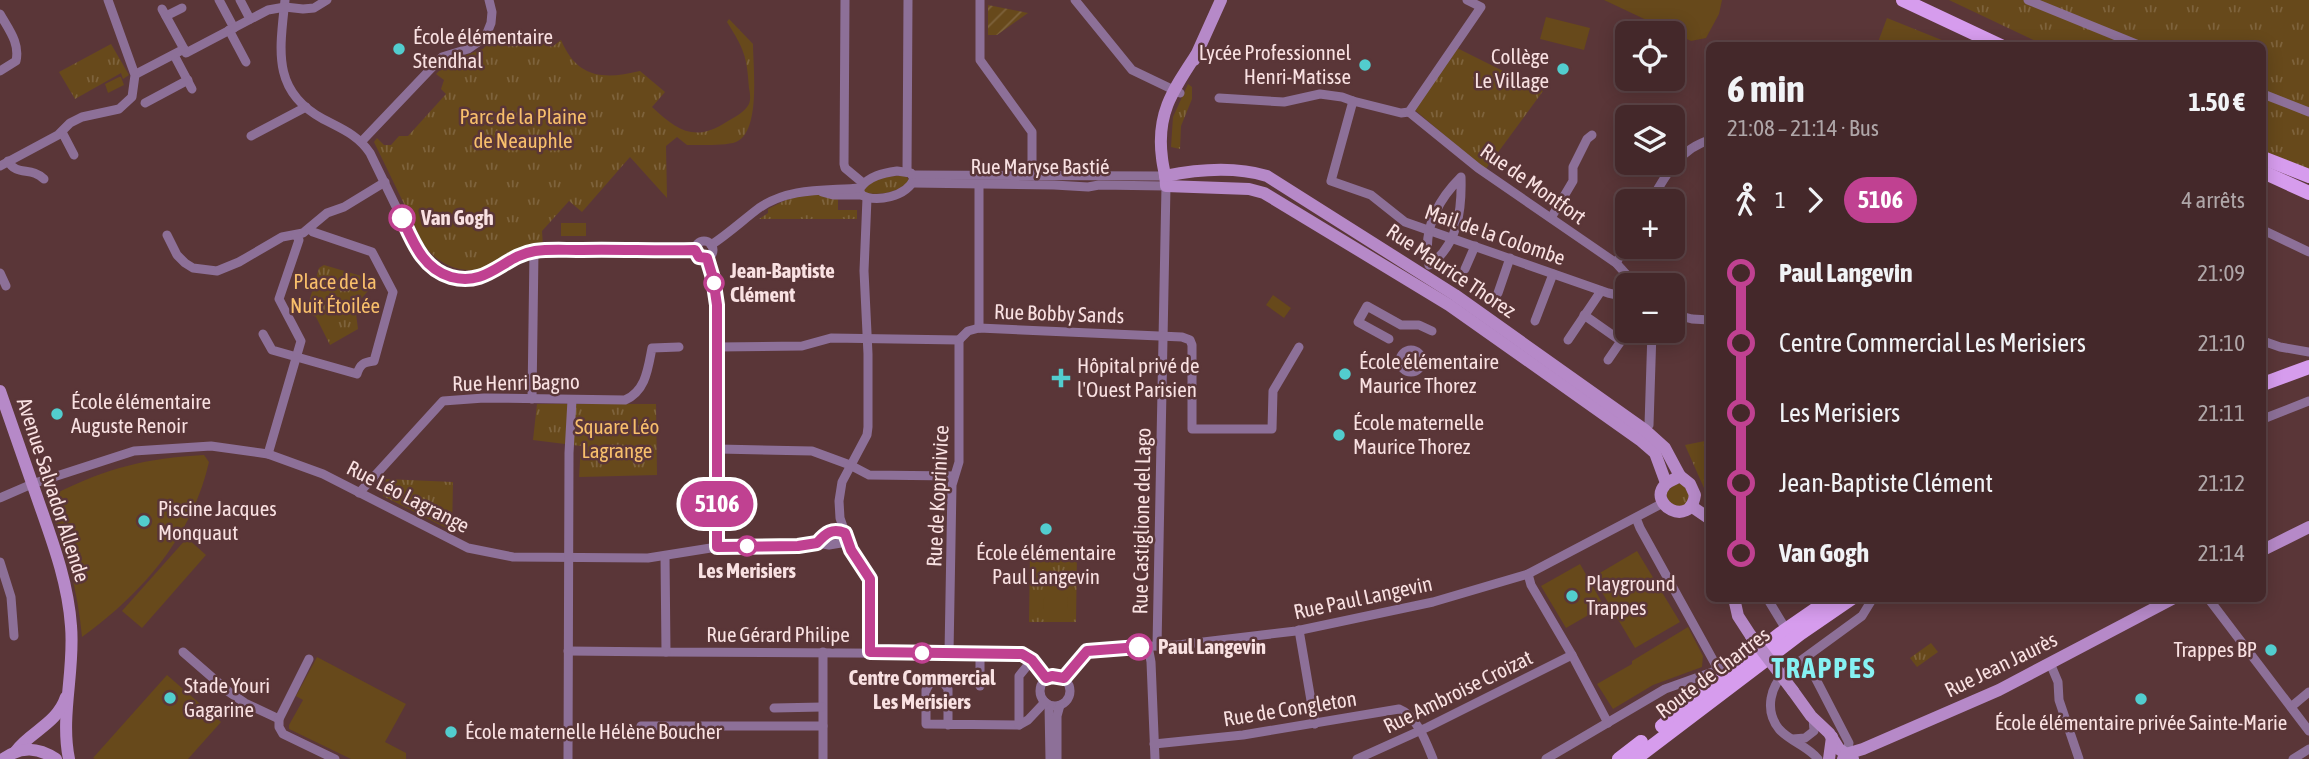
<!DOCTYPE html>
<html lang="fr">
<head>
<meta charset="utf-8">
<style>
	:root { --surface:#44282a; --page:#4e3436; --text:#f1f3f6; --muted:#afa6a8; --line:#5c4447 }
	body { margin:0; font-family:"Asap Condensed",sans-serif; background:var(--page); color:var(--text); height:100vh; display:flex; flex-direction:column; font-size:26px; white-space:nowrap }
	* { box-sizing:border-box; margin:0 }
	p { font-size:23px; color:var(--muted) }
	.icon { flex:none; width:38px; height:38px; fill:none; stroke:currentColor; stroke-width:2; stroke-linecap:round; stroke-linejoin:round }
	.map { position:relative; flex:1; overflow:hidden }
	.sheet { position:absolute; left:1706px; top:42px; width:560px; height:560px; display:flex; flex-direction:column; background:var(--surface); border-radius:10px; box-shadow:0 4px 18px #0003,0 0 0 2px var(--line) }
	.sheet>* { flex:none }
	.badge { padding:0 14px; border-radius:23px; font-size:24px; line-height:46px }
	.tools { position:absolute; left:1615px; top:21px; display:grid; gap:14px }
	.tools a { display:grid; place-items:center; width:70px; height:70px; border-radius:10px; background:var(--surface); box-shadow:0 4px 18px #0003,0 0 0 2px var(--line); font-size:35px }
	.map>.badge { position:absolute; translate:-50% -50%; box-shadow:0 0 0 4px #fff }
	.legs { display:flex; align-items:center; gap:10px; height:77px; padding:0 21px; font-size:23px }
	.legs p { margin-inline-start:auto }
	.head { display:flex; align-items:center; justify-content:space-between; height:119px; padding:0 21px }
	h1 { font-size:38px; font-weight:700; line-height:52px }
	ul { padding:0 21px; list-style:none }
	li { display:flex; align-items:center; gap:24px; height:70px; font-size:26px }
	li i { display:grid; place-items:center; width:10px; height:100%; margin:0 9px; background:currentColor }
	li i::after { content:''; width:18px; height:18px; margin:-9px; border:5px solid; border-radius:50%; background:var(--surface) }
	li p { margin-inline-start:auto }
	li:first-child i { background:linear-gradient(#0000 50%,currentColor 0) }
	li:last-child i { background:linear-gradient(currentColor 50%,#0000 0) }
	.map>svg:first-child { display:block }
</style>
</head>
<body>
<div class="map">
<svg width="2309" height="759" viewBox="0 0 2309 759">
	<defs>
		<pattern id="grass-tufts" width="24" height="20" patternUnits="userSpaceOnUse" patternTransform="scale(1.75)"><rect width="24" height="20" fill="#67491b"/><path d="M3 7l-1-3M5 7V3M7 7l1-3M15 17l-1-3M17 17v-4M19 17l1-3" fill="none" stroke="#7e633c"/></pattern>
		<pattern id="garden-furrows" width="10" height="10" patternUnits="userSpaceOnUse" patternTransform="scale(1.75)"><rect width="10" height="10" fill="#67491b"/><path d="M-1 1l2-2M0 10L10 0M9 11l2-2" fill="none" stroke="#7e633c"/></pattern>
	</defs>
	<rect width="100%" height="100%" fill="#5a3638"/>
	<!-- grass -->
	<g fill="url(#grass-tufts)">
		<path d="M1949 0H2309V174L2263 150V46L2044 45Z"/>
		<path d="M1887 18 1954 45H1877Z"/>
		<path d="M729 19 753 44C753 67 761 132 736 142 725 146 699 145 687 145L677 137 666 146 667 198 630 157 582 212 569 201 542 231 543 246C525 247 514 255 498 263 469 278 439 268 423 243L374 142 377 138 384 145H391L399 136H408L446 94 441 89 444 80 436 74 448 62 483 49 493 37 504 34 522 36 542 41 552 47 561 40C577 78 603 80 640 71L665 92 652 107C678 131 695 143 728 121 735 117 745 112 749 104 751 99 750 93 749 88 747 56 744 49 727 22Z"/>
		<path d="M111 44 129 75 123 79 121 73 75 99 59 72Z"/>
		<path d="M1457 48 1543 91 1485 170 1415 110Z"/>
		<path d="M1188 84 1192 87V99L1181 126 1180 149 1171 147 1173 117Z"/>
		<path d="M903 176 907 177 909 181C897 193 882 195 865 193L864 190C873 177 888 176 903 176Z"/>
		<path d="M821 194 838 199V210H857V219H759L768 213V209L790 198Z"/>
		<path d="M324 265 368 278 373 285 355 306 358 329 330 345 316 317 306 312 319 268Z"/>
		<path d="M537 404H656L657 475 579 477 581 446 533 440Z"/>
		<path d="M1710 440V487L1704 488 1685 445Z"/>
		<path d="M386 479 453 482 452 531 383 496Z"/>
		<path d="M1676 483 1684 484 1690 493 1686 504 1680 507 1669 503 1666 493Z"/>
		<path d="M1030 550 1077 553 1076 622H1029Z"/>
		<path d="M1931 643 1938 652 1917 667 1910 658Z"/>
	</g>
	<!-- garden -->
	<path fill="url(#garden-furrows)" d="M988 5 1028 13 997 35H988Z"/>
	<!-- pitch -->
	<g fill="#67491b">
		<path d="M1604 0H1722L1719 14 1706 38 1691 41Z"/>
		<path d="M1546 17 1590 28 1584 50 1540 39Z"/>
		<path d="M119 77H121L124 85 108 93 105 84Z"/>
		<rect x="561" y="223" width="25" height="13"/>
		<path d="M1273 295 1291 308 1284 318 1266 305Z"/>
		<path d="M204 455 209 462C192 536 143 593 82 637 78 591 66 549 50 506L55 494C107 468 146 458 204 455Z"/>
		<path d="M187 538 206 555 142 628 122 611Z"/>
		<path d="M1637 551 1680 622 1635 648 1593 577Z"/>
		<path d="M1580 564 1604 606 1566 628 1541 586Z"/>
		<path d="M1046 597H1067L1068 609H1044L1043 599Z"/>
		<path d="M1688 627 1703 656 1702 667 1653 685 1613 709 1597 684 1632 664V661Z"/>
		<path d="M317 657 406 704 385 742 406 753V759H351L289 729V725L303 700 296 696Z"/>
		<path d="M167 675 221 722 188 759H95L93 758Z"/>
	</g>
	<g fill="none" stroke-linecap="round" stroke-linejoin="round">
		<!-- street -->
		<g stroke="#8d7098" stroke-width="9">
			<path d="M219 0 234 28"/>
			<path d="M240 0 250 19"/>
			<path d="M285 0C280 49 271 91 323 119 342 129 358 135 370 153L418 252C440 280 473 286 503 267 518 257 520 253 538 251L695 250"/>
			<path d="M845 0 844 164 845 168 863 183"/>
			<path d="M980 0V60L1032 132V175"/>
			<path d="M1075 0 1132 70 1180 93"/>
			<path d="M2028 0 2141 46"/>
			<path d="M162 9 184 49"/>
			<path d="M0 14C9 30 20 43 16 61L0 71"/>
			<path d="M166 16 182 8"/>
			<path d="M229 30 246 62"/>
			<path d="M174 55 192 89"/>
			<path d="M138 73 184 49 186 53 268 10 285 7 303 9 314 8 327 0"/>
			<path d="M2263 94 2309 112"/>
			<path d="M1219 98 1284 102 1320 94 1342 97 1353 101"/>
			<path d="M145 103 188 80"/>
			<path d="M1409 112 1401 113 1353 101 1331 181 1371 195 1405 222 1608 293 1617 295 1628 289"/>
			<path d="M1409 112 1478 168 1616 263 1636 285"/>
			<path d="M1409 112 1481 7 1467 0"/>
			<path d="M62 132 74 155"/>
			<path d="M251 136 306 107"/>
			<path d="M362 141 442 57 468 49 481 40 487 33 491 23 492 12 489 0"/>
			<path d="M8 161C17 177 31 166 44 179"/>
			<path d="M0 166 58 135 70 123 82 117 119 109 132 97 135 75 108 0"/>
			<path d="M897 171 911 173 914 179C907 196 876 204 860 194V188C869 176 883 173 897 171Z"/>
			<path d="M907 172 908 0"/>
			<path d="M912 175 1165 176"/>
			<path d="M1461 177C1462 209 1458 246 1429 265 1422 230 1437 201 1461 177Z"/>
			<path d="M913 183 1054 185 1088 187 1099 185 1166 186 1157 646"/>
			<path d="M822 192 833 195H862"/>
			<path d="M867 198 864 271 868 354V427L867 435 842 482 839 501 840 518 851 550 870 579 871 652"/>
			<path d="M1651 201C1665 176 1680 148 1710 140"/>
			<path d="M1551 218 1573 181V167L1587 139 1592 135"/>
			<path d="M2263 230 2309 252"/>
			<path d="M167 235 177 255 185 263 193 268 217 271 239 262 282 237 303 233 327 213 344 207 385 182"/>
			<circle cx="704" cy="250" r="9"/>
			<path d="M711 245C728 234 743 220 759 208 790 187 825 191 860 188"/>
			<path d="M707 258 714 278 717 305V547"/>
			<path d="M1616 263 1628 243"/>
			<path d="M1465 269 1475 246"/>
			<path d="M0 273 6 286"/>
			<path d="M1498 293 1510 258"/>
			<path d="M1673 314 1692 319 1710 320"/>
			<path d="M1584 315 1621 341 1608 360"/>
			<path d="M1535 321 1553 274"/>
			<path d="M979 328V185"/>
			<path d="M263 334 272 350 357 374C360 364 364 362 374 361L393 292 372 252 313 232 310 229"/>
			<path d="M1389 339 1358 322 1367 306 1401 325H1419L1432 331"/>
			<path d="M959 340 968 331 979 328 1182 337 1190 340 1192 345V429H1272L1273 391 1299 347"/>
			<path d="M1568 340 1601 291"/>
			<path d="M2263 341 2280 347 2309 352"/>
			<path d="M718 347 802 346 831 338 959 340"/>
			<circle cx="1411" cy="361" r="11"/>
			<path d="M532 399 534 251"/>
			<path d="M2263 419 2309 401"/>
			<path d="M1645 430 1649 425 1652 331"/>
			<path d="M718 449 812 451 850 465 869 475 954 476"/>
			<path d="M268 454 301 341 279 299 299 240 296 235"/>
			<path d="M359 493 443 401 484 398 625 400C646 391 648 368 652 348L679 347"/>
			<path d="M0 498 32 484 134 451 211 446 268 454 323 474 468 548 513 557 648 558 717 547 798 546 817 543 829 545 841 543 845 533"/>
			<path d="M1636 518 1640 528 1718 669"/>
			<path d="M817 543C826 533 832 528 845 533"/>
			<path d="M665 556 666 652 1022 654 1032 660 1046 678"/>
			<path d="M0 562 11 597 14 636"/>
			<path d="M1528 574 1531 585 1572 655 1608 723"/>
			<path d="M1767 598 1784 626"/>
			<path d="M2208 598 2309 731"/>
			<path d="M1299 630 1315 724"/>
			<path d="M1148 646 1151 662 1155 759"/>
			<path d="M568 651 666 652"/>
			<path d="M183 652 229 692 245 703 279 719"/>
			<path d="M823 652V759"/>
			<path d="M949 653 952 485 959 462V340"/>
			<path d="M980 653V686"/>
			<path d="M1805 658 1849 743 1846 754"/>
			<path d="M309 659 279 719V727L283 734 335 759"/>
			<path d="M2050 663 2058 682 2059 700 2079 759"/>
			<circle cx="1055" cy="691" r="15"/>
			<path d="M1064 678 1081 655 1093 649 1178 645 1296 631 1433 602 1528 574 1663 503"/>
			<path d="M1049 705 1050 759"/>
			<path d="M2291 707 2309 692"/>
			<path d="M774 708 822 707"/>
			<path d="M948 725V689L944 683 937 681 930 683 926 690V724L1019 725 1028 720 1045 702"/>
			<path d="M1019 725V676L1032 660"/>
			<path d="M641 726H823"/>
			<path d="M1793 739 1805 738 1814 731 1813 717"/>
			<path d="M1154 744 1243 735 1399 709C1417 716 1426 742 1433 759"/>
			<path d="M568 759 569 453 572 400"/>
			<path d="M1057 759V716L1060 705"/>
			<path d="M1357 759 1428 727 1572 655"/>
			<path d="M1546 759 1665 689 1735 664 1746 651 1757 644"/>
			<path d="M1818 759C1808 746 1789 741 1779 729 1764 710 1770 685 1788 670L1862 616 1873 598"/>
			<path d="M2293 759 2309 749"/>
		</g>
		<!-- secondary -->
		<g stroke="#b689c8" stroke-width="12">
			<path d="M1196 55C1173 90 1156 114 1162 158 1163 168 1166 176 1166 186L1249 189 1264 193 1449 305 1640 440 1655 453 1666 483"/>
			<path d="M1194 60 1221 0"/>
			<path d="M1165 176C1199 169 1234 166 1267 176L1455 295 1645 430 1665 448 1680 476"/>
			<path d="M0 391C13 428 26 466 39 503 53 543 68 583 71 626 75 670 60 716 69 759"/>
			<path d="M1680 476 1690 484 1695 495C1690 529 1647 504 1665 485 1668 481 1676 479 1680 476Z"/>
			<path d="M1691 506 1710 519"/>
			<path d="M2263 550 2309 527"/>
			<path d="M1734 598 1738 616 1751 636"/>
			<path d="M1793 691 1811 716 1829 733 1839 749 1853 759"/>
			<path d="M16 751C31 731 57 724 66 697"/>
			<path d="M3 759C21 746 38 747 56 759"/>
			<path d="M1829 759 1832 737"/>
			<path d="M1843 759 1846 754 1863 749 1999 690 2174 598"/>
		</g>
		<!-- primary -->
		<g stroke="#d69ced" stroke-width="14">
			<path d="M1903 0 2001 46"/>
			<path d="M2263 158 2309 176"/>
			<path d="M2263 172 2309 193"/>
			<path d="M2263 384 2309 367"/>
			<path d="M1662 726 1780 634 1832 598"/>
			<path d="M1619 759 1641 742"/>
			<path d="M1635 759 1801 633 1852 598"/>
		</g>
		<!-- secondary-bridge -->
		<path stroke="#b689c8" stroke-width="12" d="M1751 636 1793 691"/>
	</g>
	<g fill="none" stroke-linecap="round" stroke-linejoin="round">
		<!-- line-1 casing -->
		<g stroke="#fff" stroke-width="16">
			<path id="line-1" d="M402 218C413 242 423 269 451 277 488 287 503 256 535 251 549 249 563 250 577 250 616 249 656 251 695 250L699 257 707 258 713 278 717 305V547L798 546 817 543C826 533 832 528 845 533L851 550 870 579V652L1022 654 1032 660 1046 678 1052 676 1064 678 1087 651 1139 647"/>
		</g>
		<!-- line-1 -->
		<use href="#line-1" stroke="#c04191" stroke-width="10"/>
	</g>
	<!-- markers -->
	<g fill="#52cdce" stroke="#5a3638" stroke-width="2.5">
		<circle cx="399" cy="49" r="7"/>
		<circle cx="1365" cy="65" r="7"/>
		<circle cx="1563" cy="69" r="7"/>
		<circle cx="1345" cy="374" r="7"/>
		<path d="M1057.5 367.5h7v7h7v7h-7v7h-7v-7h-7v-7h7z"/>
		<circle cx="57" cy="414" r="7"/>
		<circle cx="1339" cy="435" r="7"/>
		<circle cx="144" cy="521" r="7"/>
		<circle cx="1046" cy="529" r="7"/>
		<circle cx="1572" cy="596" r="7"/>
		<circle cx="2271" cy="650" r="7"/>
		<circle cx="170" cy="698" r="7"/>
		<circle cx="2141" cy="699" r="7"/>
		<circle cx="451" cy="732" r="7"/>
	</g>
	<g fill="#fff" stroke="#c04191" stroke-width="3.5">
		<circle cx="402" cy="218" r="12"/>
		<circle cx="714" cy="283" r="9"/>
		<circle cx="747" cy="546" r="9"/>
		<circle cx="1139" cy="647" r="12"/>
		<circle cx="922" cy="653" r="9"/>
	</g>
	<g text-anchor="middle" stroke-width="5" stroke-linejoin="round" paint-order="stroke">
		<!-- poi labels -->
		<g font-size="21" fill="#f9e1e2" stroke="#5a3638" text-anchor="start">
			<text x="413" y="44">École élémentaire<tspan x="413" dy="24">Stendhal</tspan></text>
			<text x="1351" y="60" text-anchor="end">Lycée Professionnel<tspan x="1351" dy="24">Henri-Matisse</tspan></text>
			<text x="1549" y="64" text-anchor="end">Collège<tspan x="1549" dy="24">Le Village</tspan></text>
			<text x="1359" y="369">École élémentaire<tspan x="1359" dy="24">Maurice Thorez</tspan></text>
			<text x="1077" y="373">Hôpital privé de<tspan x="1077" dy="24">l'Ouest Parisien</tspan></text>
			<text x="71" y="409">École élémentaire<tspan x="71" dy="24">Auguste Renoir</tspan></text>
			<text x="1353" y="430">École maternelle<tspan x="1353" dy="24">Maurice Thorez</tspan></text>
			<text x="158" y="516">Piscine Jacques<tspan x="158" dy="24">Monquaut</tspan></text>
			<text x="1046" y="560" text-anchor="middle">École élémentaire<tspan x="1046" dy="24">Paul Langevin</tspan></text>
			<text x="1586" y="591">Playground<tspan x="1586" dy="24">Trappes</tspan></text>
			<text x="2257" y="657" text-anchor="end">Trappes BP</text>
			<text x="184" y="693">Stade Youri<tspan x="184" dy="24">Gagarine</tspan></text>
			<text x="2141" y="730" text-anchor="middle">École élémentaire privée Sainte-Marie</text>
			<text x="465" y="739">École maternelle Hélène Boucher</text>
		</g>
		<!-- park labels -->
		<g font-size="21" fill="#f8bf6b" stroke="#5a3638">
			<text x="523" y="124">Parc de la Plaine<tspan x="523" dy="24">de Neauphle</tspan></text>
			<text x="335" y="289">Place de la<tspan x="335" dy="24">Nuit Étoilée</tspan></text>
			<text x="617" y="434">Square Léo<tspan x="617" dy="24">Lagrange</tspan></text>
		</g>
		<!-- street labels -->
		<g font-size="21" fill="#f9e1e2" stroke="#5a3638">
			<text x="1040" y="174">Rue Maryse Bastié</text>
			<text transform="translate(1533 184) rotate(35)" y="7">Rue de Montfort</text>
			<text transform="translate(1495 235) rotate(19)" y="7">Mail de la Colombe</text>
			<text transform="translate(1451 271) rotate(34)" y="7">Rue Maurice Thorez</text>
			<text transform="translate(1059 314) rotate(2)" y="7">Rue Bobby Sands</text>
			<text transform="translate(516 383) rotate(-1)" y="7">Rue Henri Bagno</text>
			<text transform="translate(53 490) rotate(72)" y="7">Avenue Salvador Allende</text>
			<text transform="translate(938 496) rotate(-87)" y="7">Rue de Koprinivice</text>
			<text transform="translate(408 497) rotate(27)" y="7">Rue Léo Lagrange</text>
			<text transform="translate(1142 521) rotate(-89)" y="7">Rue Castiglione del Lago</text>
			<text transform="translate(1363 598) rotate(-12)" y="7">Rue Paul Langevin</text>
			<text x="778" y="642">Rue Gérard Philipe</text>
			<text transform="translate(2001 665) rotate(-26)" y="7">Rue Jean Jaurès</text>
			<text transform="translate(1713 673) rotate(-37)" y="7">Route de Chartres</text>
			<text transform="translate(1458 692) rotate(-26)" y="7">Rue Ambroise Croizat</text>
			<text transform="translate(1290 709) rotate(-9)" y="7">Rue de Congleton</text>
		</g>
		<!-- stop labels -->
		<g font-size="21" font-weight="bold" fill="#f9e1e2" stroke="#5a3638" text-anchor="start">
			<text x="421" y="225">Van Gogh</text>
			<text x="730" y="278">Jean-Baptiste<tspan x="730" dy="24">Clément</tspan></text>
			<text x="747" y="578" text-anchor="middle">Les Merisiers</text>
			<text x="1158" y="654">Paul Langevin</text>
			<text x="922" y="685" text-anchor="middle">Centre Commercial<tspan x="922" dy="24">Les Merisiers</tspan></text>
		</g>
		<!-- district labels -->
		<g font-size="28" font-weight="bold" letter-spacing="2" fill="#85f1f2" stroke="#5a3638">
			<text x="1824" y="678">TRAPPES</text>
		</g>
	</g>
</svg>
<div class="tools">
<a><svg class="icon" aria-label="locate" viewBox="0 0 24 24"><circle cx="12" cy="12" r="6"/><path d="M12 2v4M12 18v4M2 12h4M18 12h4"/></svg></a>
<a><svg class="icon" aria-label="layers" viewBox="0 0 24 24"><path d="M12 4l9 5-9 5-9-5zM3 14l9 5 9-5"/></svg></a>
<a>+</a>
<a>−</a>
</div>
<b class="badge" style="left:717px;top:504px;background:#c04191;color:#fff">5106</b>
<section class="sheet">
<div class="head"><div><h1>6 min</h1><p>21:08 – 21:14 · Bus</p></div><b>1.50 €</b></div>
<div class="legs"><svg class="icon" aria-label="walk" viewBox="0 0 24 24"><circle cx="13" cy="4" r="2"/><path d="M13 8l-2 6 4 7M11 14l-3 7M7 12l3-4h3l4 4"/></svg>1<svg class="icon" aria-label="forward" viewBox="0 0 24 24"><path d="M9 5l7 7-7 7"/></svg><b class="badge" style="background:#c04191;color:#fff">5106</b><p>4 arrêts</p></div>
<ul>
<li><i style="color:#c04191"></i><b>Paul Langevin</b><p>21:09</p></li>
<li><i style="color:#c04191"></i><span>Centre Commercial Les Merisiers</span><p>21:10</p></li>
<li><i style="color:#c04191"></i><span>Les Merisiers</span><p>21:11</p></li>
<li><i style="color:#c04191"></i><span>Jean-Baptiste Clément</span><p>21:12</p></li>
<li><i style="color:#c04191"></i><b>Van Gogh</b><p>21:14</p></li>
</ul>
</section>
</div>
</body>
</html>
